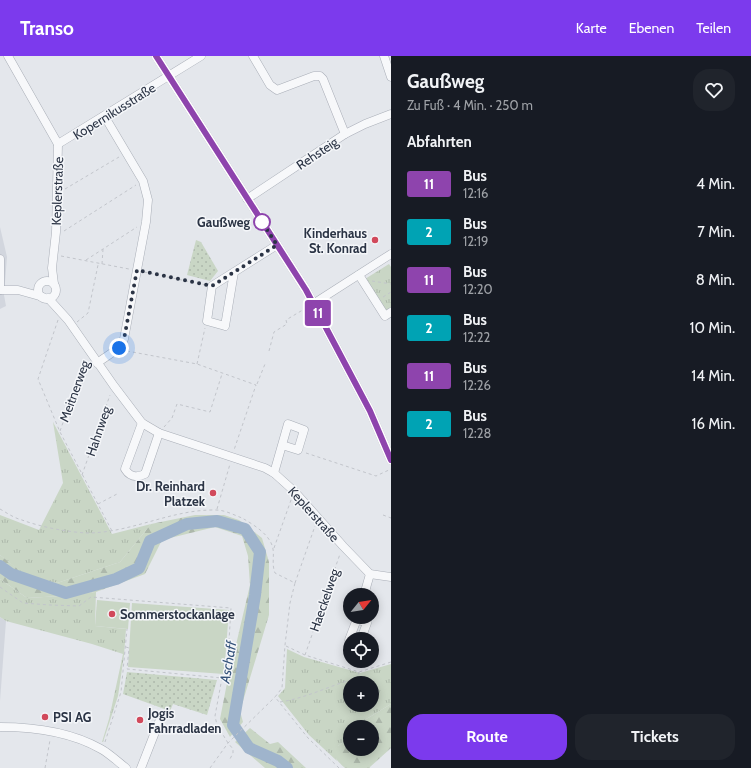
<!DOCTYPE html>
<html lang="de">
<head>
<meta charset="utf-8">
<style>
	:root { --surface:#171b24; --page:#20242c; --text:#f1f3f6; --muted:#9ea1a6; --accent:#7c3aed }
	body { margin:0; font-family:Cabin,sans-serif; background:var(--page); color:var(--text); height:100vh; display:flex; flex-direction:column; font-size:15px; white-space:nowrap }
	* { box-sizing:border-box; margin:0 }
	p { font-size:13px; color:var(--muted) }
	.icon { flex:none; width:22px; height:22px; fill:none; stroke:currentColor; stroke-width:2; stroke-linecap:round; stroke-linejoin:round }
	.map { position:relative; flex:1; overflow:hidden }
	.panel { display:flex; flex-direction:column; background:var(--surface); width:360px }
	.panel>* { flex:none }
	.badge { padding:0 8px; border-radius:3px; font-size:14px; line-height:26px }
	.needle { width:26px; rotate:60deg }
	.tools { position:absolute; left:343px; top:532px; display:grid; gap:8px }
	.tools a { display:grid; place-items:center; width:36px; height:36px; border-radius:50%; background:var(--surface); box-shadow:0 2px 10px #0003; font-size:20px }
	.you { position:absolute; width:20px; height:20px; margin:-10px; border:3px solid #fff; border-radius:50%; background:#1a73e8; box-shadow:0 0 0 6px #1a73e833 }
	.map>.badge { position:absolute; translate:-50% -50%; box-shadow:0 0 0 2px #fff }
	h2 { padding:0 16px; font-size:15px; line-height:36px }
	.round { display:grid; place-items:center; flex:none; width:42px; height:42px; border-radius:16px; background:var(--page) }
	.overview { display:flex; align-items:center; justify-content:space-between; height:68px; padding:0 16px }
	h1 { font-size:19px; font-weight:700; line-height:30px }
	.cta { display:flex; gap:8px; margin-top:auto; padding:8px 16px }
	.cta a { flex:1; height:46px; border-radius:16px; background:var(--accent); color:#fff; font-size:16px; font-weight:700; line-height:46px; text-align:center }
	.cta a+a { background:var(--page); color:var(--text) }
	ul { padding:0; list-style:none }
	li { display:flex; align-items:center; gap:12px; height:48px; padding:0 16px }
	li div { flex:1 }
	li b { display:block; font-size:15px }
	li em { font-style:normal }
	li .badge { min-width:44px; font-weight:700; text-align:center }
	header { display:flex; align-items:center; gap:24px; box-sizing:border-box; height:56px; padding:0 20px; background:var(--accent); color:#fff }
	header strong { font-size:19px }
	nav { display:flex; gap:22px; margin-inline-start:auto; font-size:14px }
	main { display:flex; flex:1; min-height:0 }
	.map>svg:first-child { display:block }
</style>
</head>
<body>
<header>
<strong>Transo</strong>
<nav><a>Karte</a><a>Ebenen</a><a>Teilen</a></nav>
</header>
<main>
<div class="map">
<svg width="391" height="712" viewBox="0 0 391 712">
	<defs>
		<pattern id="grass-tufts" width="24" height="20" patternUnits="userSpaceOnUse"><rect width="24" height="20" fill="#c9d6c5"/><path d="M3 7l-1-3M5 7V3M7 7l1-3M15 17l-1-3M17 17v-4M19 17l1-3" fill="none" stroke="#adb8ab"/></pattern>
		<pattern id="forest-firs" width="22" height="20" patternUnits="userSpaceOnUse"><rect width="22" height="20" fill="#c9d6c5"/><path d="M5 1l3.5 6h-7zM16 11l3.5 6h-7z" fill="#adb8ab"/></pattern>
		<pattern id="park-dots" width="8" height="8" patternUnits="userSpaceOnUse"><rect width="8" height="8" fill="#c9d6c5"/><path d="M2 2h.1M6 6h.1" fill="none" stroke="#adb8ab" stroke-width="1.8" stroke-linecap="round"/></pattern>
	</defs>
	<rect width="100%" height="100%" fill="#e4e7ec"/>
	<!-- built -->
	<g fill="#d2d6de">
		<path d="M0 171 7 201 4 239 6 250 0 253Z"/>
		<path d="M0 561 6 565 0 645Z"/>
	</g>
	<!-- grass -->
	<g fill="url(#grass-tufts)" fill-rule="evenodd">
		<path d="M389 208 391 211V252L386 255 365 223Z"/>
		<path d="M53 366 112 478 151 468 120 506 57 527 26 520 0 499V459L39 474 63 427Z"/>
		<path d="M0 523 27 542 61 540 96 536 95 570 126 573 124 599 118 640 103 686H102L109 663 123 598 92 588 6 565 0 561Z"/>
		<path d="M287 593 304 601 360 617 391 608V648L363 665 360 671H350V681L338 690 332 691 337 705 309 679 278 640 285 632ZM350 627H372V649H350Z"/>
	</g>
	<!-- forest -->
	<g fill="url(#forest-firs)">
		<path d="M195 459H224L239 464 262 482 269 506V559L240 655 243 666 230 681 220 663 227 627 250 529 248 500 242 480 215 471 162 484 145 518 96 536 61 540 27 542 0 523V499L27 520 57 527 120 506 151 468Z"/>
		<path d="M391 648V692L370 711V712H345C338 706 331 698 332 688L338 690 350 681V693H372V671H360L363 665Z"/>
		<path d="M250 672 270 688 278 686 306 712H265L235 686Z"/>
	</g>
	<!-- park -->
	<g fill="url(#park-dots)">
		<path d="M196 184 201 186 218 215 210 225 187 219Z"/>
		<path d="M127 616 217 624 207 659 173 648 170 655 123 638Z"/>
	</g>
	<!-- pitch -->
	<g fill="#c9d6c5">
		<path d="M97 544 130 547 128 573 95 570Z"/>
		<path d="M132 547 229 554 224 618 128 611Z"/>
	</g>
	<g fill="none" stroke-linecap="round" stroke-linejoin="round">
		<!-- river -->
		<path stroke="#9fb4cc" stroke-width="12" d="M0 510 11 518 66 537 116 523 139 512 150 485 187 468 217 465 245 473 260 496 255 539 233 669 249 692 278 705 287 712"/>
		<!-- minor casing -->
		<g stroke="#a9aeb7" stroke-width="9">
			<g id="minor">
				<path d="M8 0 58 88 56 176 52 212 54 228"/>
				<path d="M156 0 306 234 370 355 391 404"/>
				<path d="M253 0 270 29 277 34 314 20H320L323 23 345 78"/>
				<path d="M384 0 391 21"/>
				<path d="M58 88 201 0"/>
				<path d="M247 143 345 78 365 68 391 58"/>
				<path d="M0 203V234"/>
				<path d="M234 216 225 270 207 265 212 230 277 189"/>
				<path d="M359 219 385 260 391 256"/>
				<circle cx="47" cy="234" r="9"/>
				<path d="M0 234H18L43 241"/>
				<path d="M48 242 68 264 114 330 142 367 159 377 265 412 274 417 294 435 343 490 370 518 391 521"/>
				<path d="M313 248 391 198"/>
				<path d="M97 307 119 292 124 283 146 166 148 144 143 125 105 61"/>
				<path d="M142 367 125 413C130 421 136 422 145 418L159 377"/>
				<path d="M274 417 288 368 304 374 298 394 282 389"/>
				<path d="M364 539 370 518"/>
				<path d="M350 585 349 584 357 563 367 567 361 583"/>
				<path d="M0 671C34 671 71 676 101 693 110 698 118 706 126 712"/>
				<path d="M141 712 159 666"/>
			</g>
		</g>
		<!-- path -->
		<g stroke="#c2c5cb" stroke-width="1" stroke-dasharray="3 3" stroke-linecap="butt">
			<path d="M65 133 119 101"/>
			<path d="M64 175 136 129"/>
			<path d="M61 200 129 213"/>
			<path d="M86 204 137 171"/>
			<path d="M102 208 103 193"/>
			<path d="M144 216 205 229"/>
			<path d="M372 225 391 228"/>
			<path d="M383 241 391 236"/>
			<path d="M58 264 38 323 60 376 112 475"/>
			<path d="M77 266 88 257 98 209"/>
			<path d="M127 295 197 308 256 329 234 394"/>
			<path d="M269 295 274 276 287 268 286 264 306 252"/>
			<path d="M197 308 205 272"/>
			<path d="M257 328 265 308"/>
			<path d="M164 371 172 362 177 348 210 356 222 318"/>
			<path d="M60 375 86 303"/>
			<path d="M306 397 376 420 391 413"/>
			<path d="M82 419 110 339"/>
			<path d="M98 448 117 438"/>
			<path d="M0 453C7 457 14 462 22 464 41 471 67 476 87 477 131 477 172 453 216 454 225 454 234 459 242 462 251 467 262 474 268 482 278 495 270 504 275 517L295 527 290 547 285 589 282 632 275 641 308 682 339 712"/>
			<path d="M217 453 230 408"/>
			<path d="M383 459 391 462"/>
			<path d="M274 492 291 444"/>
			<path d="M295 527 315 470"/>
			<path d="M0 531 23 547 50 549 79 550 91 541 231 552 227 618 222 622 215 660 217 669 228 687 233 693V697L230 703"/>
			<path d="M286 590 305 599 359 616 391 606"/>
			<path d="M126 591 129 592 127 613 222 622"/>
			<path d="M305 599 340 498"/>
			<path d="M280 646C300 643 319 635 338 628 345 625 352 625 358 620L359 616"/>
			<path d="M105 686 121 636 127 573"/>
			<path d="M45 712 50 684"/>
			<path d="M210 712 228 687 275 641"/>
		</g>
		<!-- minor -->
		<use href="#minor" stroke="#f7f8fa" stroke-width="8"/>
	</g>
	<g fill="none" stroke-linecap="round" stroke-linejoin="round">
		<!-- line casing -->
		<g stroke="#fff" stroke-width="9">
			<path id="line" d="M156 0 306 234 370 355 391 404"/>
		</g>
		<!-- line -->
		<use href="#line" stroke="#8e44ad" stroke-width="6"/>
		<!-- walk -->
		<path stroke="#2b3445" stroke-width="4" stroke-dasharray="0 7.2" d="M119 292 124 283 137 214 212 230 277 189 262 166"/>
	</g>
	<!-- markers -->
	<circle fill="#fff" stroke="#8e44ad" stroke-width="2" cx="262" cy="166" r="8"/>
	<g fill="#d1495b" stroke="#f4f6f9" stroke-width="1.5">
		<circle cx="375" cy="184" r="4"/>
		<circle cx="213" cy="437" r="4"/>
		<circle cx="112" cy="558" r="4"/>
		<circle cx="45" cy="661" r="4"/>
		<circle cx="140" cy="664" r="4"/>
	</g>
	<g text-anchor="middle" stroke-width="3" stroke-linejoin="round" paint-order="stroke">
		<!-- street labels -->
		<g font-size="13" fill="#2b3445" stroke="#f4f6f9">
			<text transform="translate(114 55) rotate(-32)" y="5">Kopernikusstraße</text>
			<text transform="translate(317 97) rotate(-34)" y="5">Rehsteig</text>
			<text transform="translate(57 135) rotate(-88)" y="5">Keplerstraße</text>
			<text transform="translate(74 335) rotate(-70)" y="5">Meitnerweg</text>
			<text transform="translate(98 375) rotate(-71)" y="5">Hahnweg</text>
			<text transform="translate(314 458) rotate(48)" y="5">Keplerstraße</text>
			<text transform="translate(324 544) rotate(-71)" y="5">Haeckelweg</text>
		</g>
		<!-- stop labels -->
		<g font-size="13" font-weight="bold" fill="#2b3445" stroke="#f4f6f9" text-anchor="end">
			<text x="250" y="171">Gaußweg</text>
		</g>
		<!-- poi labels -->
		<g font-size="13" font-weight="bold" fill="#2b3445" stroke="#f4f6f9" text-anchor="start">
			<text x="367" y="182" text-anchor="end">Kinderhaus<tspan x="367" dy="15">St. Konrad</tspan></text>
			<text x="205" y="435" text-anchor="end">Dr. Reinhard<tspan x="205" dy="15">Platzek</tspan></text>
			<text x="120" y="563">Sommerstockanlage</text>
			<text x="148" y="662">Jogis<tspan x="148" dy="15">Fahrradladen</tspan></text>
			<text x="53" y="666">PSI AG</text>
		</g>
		<!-- water labels -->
		<g font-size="14" font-style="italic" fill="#34527a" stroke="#f4f6f9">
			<text transform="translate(228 606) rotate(-80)" y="5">Aschaff</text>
		</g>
	</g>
</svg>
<div class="tools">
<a><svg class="needle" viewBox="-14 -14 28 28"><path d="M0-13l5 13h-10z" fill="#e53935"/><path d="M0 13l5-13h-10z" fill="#9ea1a6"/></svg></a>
<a><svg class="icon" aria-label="locate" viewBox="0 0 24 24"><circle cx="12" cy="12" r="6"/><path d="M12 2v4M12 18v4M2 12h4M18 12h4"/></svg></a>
<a>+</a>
<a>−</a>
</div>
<div class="you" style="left:119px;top:292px"></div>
<b class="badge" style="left:318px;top:257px;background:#8e44ad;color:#fff">11</b>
</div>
<section class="panel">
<div class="overview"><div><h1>Gaußweg</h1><p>Zu Fuß · 4 Min. · 250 m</p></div><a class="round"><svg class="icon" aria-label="heart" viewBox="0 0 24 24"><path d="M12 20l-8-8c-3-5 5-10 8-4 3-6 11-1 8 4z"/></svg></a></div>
<h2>Abfahrten</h2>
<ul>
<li><span class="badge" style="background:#8e44ad;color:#fff">11</span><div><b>Bus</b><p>12:16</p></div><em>4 Min.</em></li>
<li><span class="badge" style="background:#00a3b4;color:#fff">2</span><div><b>Bus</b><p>12:19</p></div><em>7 Min.</em></li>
<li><span class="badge" style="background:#8e44ad;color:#fff">11</span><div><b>Bus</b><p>12:20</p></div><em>8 Min.</em></li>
<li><span class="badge" style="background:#00a3b4;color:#fff">2</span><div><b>Bus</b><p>12:22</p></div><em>10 Min.</em></li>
<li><span class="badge" style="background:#8e44ad;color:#fff">11</span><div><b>Bus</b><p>12:26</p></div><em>14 Min.</em></li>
<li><span class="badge" style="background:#00a3b4;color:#fff">2</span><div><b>Bus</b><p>12:28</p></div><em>16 Min.</em></li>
</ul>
<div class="cta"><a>Route</a><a>Tickets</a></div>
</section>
</main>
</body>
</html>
